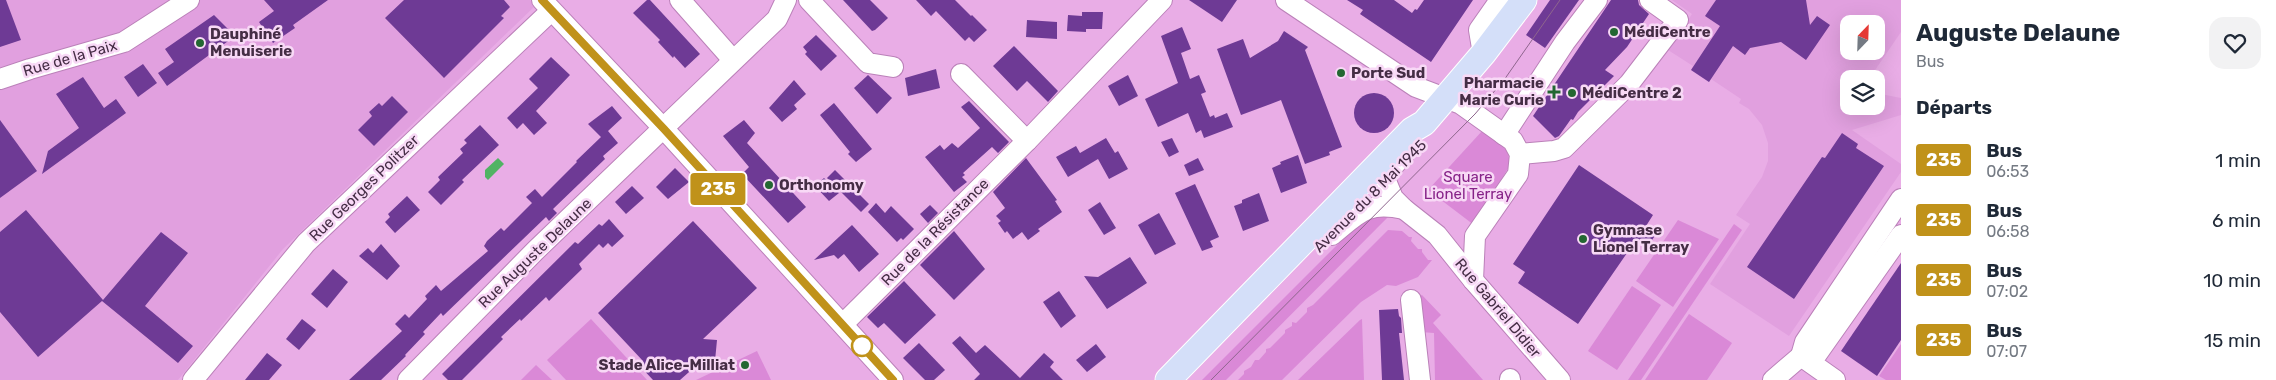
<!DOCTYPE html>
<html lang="fr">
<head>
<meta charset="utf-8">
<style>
	:root { --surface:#fff; --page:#f2f2f3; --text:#1f2937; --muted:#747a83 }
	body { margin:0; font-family:Rubik,sans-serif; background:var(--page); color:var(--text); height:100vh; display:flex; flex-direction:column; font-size:19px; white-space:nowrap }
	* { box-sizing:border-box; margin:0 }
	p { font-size:16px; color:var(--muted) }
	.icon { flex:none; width:28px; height:28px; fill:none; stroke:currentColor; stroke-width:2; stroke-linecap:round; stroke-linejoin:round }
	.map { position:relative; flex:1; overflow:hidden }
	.panel { display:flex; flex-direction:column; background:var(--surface); width:375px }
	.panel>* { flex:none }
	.badge { padding:0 10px; border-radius:4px; font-size:18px; line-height:32px }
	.needle { width:32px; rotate:23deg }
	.tools { position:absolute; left:1840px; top:15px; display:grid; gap:10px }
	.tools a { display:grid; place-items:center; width:45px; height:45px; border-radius:10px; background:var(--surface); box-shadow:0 5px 20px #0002; font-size:25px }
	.map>.badge { position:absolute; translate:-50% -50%; box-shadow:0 0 0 2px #fff }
	h2 { padding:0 15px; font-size:19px; line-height:45px }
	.round { display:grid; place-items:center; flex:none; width:52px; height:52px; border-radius:15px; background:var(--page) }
	.overview { display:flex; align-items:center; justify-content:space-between; height:85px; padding:0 15px }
	h1 { font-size:24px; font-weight:700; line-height:38px }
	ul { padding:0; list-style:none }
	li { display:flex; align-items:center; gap:15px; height:60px; padding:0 15px }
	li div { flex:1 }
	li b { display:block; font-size:19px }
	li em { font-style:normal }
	li .badge { min-width:55px; font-weight:700; text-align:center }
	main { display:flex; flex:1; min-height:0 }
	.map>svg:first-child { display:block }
</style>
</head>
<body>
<main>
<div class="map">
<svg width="1901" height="380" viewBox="0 0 1901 380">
	<rect width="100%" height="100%" fill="#e9ade6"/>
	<!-- built -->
	<g fill="#e1a0df" fill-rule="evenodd">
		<path d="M0 0H530L535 6 283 249 178 380H0Z"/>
		<path d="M1672 0H1901V32L1869 79H1849V106H1876V93L1901 98V115L1852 130 1901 164V172L1789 336 1710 284 1750 224 1736 215 1762 177 1768 161V143L1762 125 1749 109 1739 103 1741 99 1711 79 1709 82 1691 70 1693 66 1668 50 1692 14ZM1849 24H1876V51H1849Z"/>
	</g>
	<!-- green -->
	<g fill="#da89d7">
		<path d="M1483 130C1497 139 1509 147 1510 165L1474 225 1428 190Z"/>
		<path d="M1392 213 1226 380H1202L1343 239 1372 214Z"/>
		<path d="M1678 220 1719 239 1673 307 1636 281Z"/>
		<path d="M1734 224 1742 230 1641 380H1628Z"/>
		<path d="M1388 230 1402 231 1409 237H1412L1411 241 1418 249H1422V252L1428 260H1432L1418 277 1396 286 1387 285 1361 302 1282 380H1238L1244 374V371L1251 367 1255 360H1259L1266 352V349L1270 348 1285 333V330L1292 326V322L1296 323 1307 312V308L1313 305Z"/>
		<path d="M1632 286 1661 305 1617 370 1588 351Z"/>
		<path d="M1422 295 1441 315 1433 323 1483 380H1435L1434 333 1421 332 1420 296Z"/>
		<path d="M1689 314 1732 343 1707 380H1645Z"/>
		<path d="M591 319 647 380H566L547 360Z"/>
		<path d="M1362 319 1364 380H1298L1360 320Z"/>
		<path d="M1901 344V380H1886L1879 376Z"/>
		<path d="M757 351 771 380H696Z"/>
		<path d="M536 365 552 380H521Z"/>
	</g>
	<!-- water -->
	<path fill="#51b364" d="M498 158 504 164 488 180 485 177V170Z"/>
	<!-- building -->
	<g fill="#6e3a95">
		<path d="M0 0H6L21 40 0 47Z"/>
		<path d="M264 0H328L293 25 295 28 273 43 259 22 274 11Z"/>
		<path d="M404 0H504L510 7 501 16 504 18 444 78 385 18Z"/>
		<path d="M647 0H650L700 54 685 68 674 56 673 58 658 42 660 40 633 13Z"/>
		<path d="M843 0H870L888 18 875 30 872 31Z"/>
		<path d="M916 0H955L971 16 972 15 987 30 974 42 969 37 965 41 936 11 931 16Z"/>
		<path d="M1189 0H1237L1222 22Z"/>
		<path d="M1347 0H1394L1412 13 1415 9 1417 10 1424 0H1473L1431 62 1360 14 1363 10Z"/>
		<path d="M1550 0H1579L1545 48 1526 35Z"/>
		<path d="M1611 0H1638L1639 5 1649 14 1627 47 1605 70 1614 76 1578 112 1573 120 1571 119 1559 136 1555 138 1533 116Z"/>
		<path d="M1716 0H1806L1810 25 1817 16 1830 25 1806 60 1781 42 1750 48 1745 55 1733 46 1709 82 1691 70 1720 26 1705 16Z"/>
		<path d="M1082 12H1103L1102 29H1086V32L1067 31 1068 15 1082 16Z"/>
		<path d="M214 15 235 36 167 86 158 73 174 62 165 49Z"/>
		<path d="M1027 20 1057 22V39L1026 37Z"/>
		<path d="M1182 27 1191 49 1181 53 1190 79 1199 75 1206 92 1201 94 1210 117 1214 115 1215 118 1227 113 1233 127 1204 138 1201 130 1196 133 1188 113 1158 127 1145 99 1178 83 1161 36Z"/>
		<path d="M1284 31 1308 47 1305 50 1342 147 1329 152 1330 155 1305 164 1281 100 1241 115 1217 49 1243 39 1250 58 1278 41Z"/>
		<path d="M816 35 837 56 821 71 805 54 807 52 803 47Z"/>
		<path d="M1014 46 1058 91 1048 102 1027 81 1017 91 993 66Z"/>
		<path d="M551 57 570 75 536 111 547 123 534 135 523 123 517 129 507 118 538 88 529 79Z"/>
		<path d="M143 64 157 83 138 97 124 77Z"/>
		<path d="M936 69 940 88 908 96 905 78Z"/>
		<path d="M868 75 892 98 877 114 854 88Z"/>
		<path d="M1128 75 1138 96 1119 106 1108 86Z"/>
		<path d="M83 77 104 108 116 99 126 113 42 174 48 151 79 128 56 94Z"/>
		<path d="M794 80 806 94 794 105 797 109 782 122 769 108Z"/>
		<circle cx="1374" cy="113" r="20"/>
		<path d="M392 96 408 112 374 146 358 130 372 116 369 112 379 103 382 106Z"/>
		<path d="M969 101 1009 142 998 153 992 147 963 173 965 175 962 177 967 182 954 192 925 157 940 145 944 150 952 143 958 148 980 128 961 107Z"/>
		<path d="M834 103 872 149 856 162 848 154 850 152 820 115Z"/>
		<path d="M612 106 622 118 608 131 618 143 603 156 605 159 553 209 557 213 549 221 546 217 443 316 441 313 423 332 425 334 405 355 406 356 381 380H349L402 331 395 324 405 314 409 318 427 299 425 296 436 285 441 291 488 251 484 246 487 241 501 228 504 231 532 203 526 197 535 189 542 197 577 162 576 161 601 137 588 124Z"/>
		<path d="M0 120 37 171 0 198Z"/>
		<path d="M744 120 755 133 747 143 806 207 788 223 742 174 749 167 723 136Z"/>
		<path d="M480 125 499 145 462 180 464 182 441 205 428 192 440 180 438 177 463 153 460 149 467 143 464 140Z"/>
		<path d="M1842 133 1858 144 1856 148 1884 166 1794 299 1747 267 1822 157 1825 158Z"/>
		<path d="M1106 138 1115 153 1118 151 1128 169 1109 179 1098 159 1068 177 1056 157 1076 146 1080 153Z"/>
		<path d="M1172 138 1179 152 1169 157 1161 142Z"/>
		<path d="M1298 155 1307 183 1281 193 1272 168 1281 164 1280 162Z"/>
		<path d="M1026 158 1057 200 1055 201 1062 212 1038 229 1040 231 1028 240 1022 232 1013 239 1007 231 1005 233 998 223 1001 221 996 216 1005 208 993 192Z"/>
		<path d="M1198 158 1204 170 1189 176 1184 165Z"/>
		<path d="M1579 165 1653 215 1646 226 1657 233 1647 247 1636 240 1578 324 1518 283 1525 272 1513 264Z"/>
		<path d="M675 168 689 182 668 199 656 187Z"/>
		<path d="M835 170 869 204 861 212 827 178Z"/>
		<path d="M824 178 839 193 829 201 815 186Z"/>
		<path d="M1195 184 1219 237 1210 241 1213 247 1202 251 1175 193Z"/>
		<path d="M632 186 644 198 626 214 615 202Z"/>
		<path d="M1259 193 1269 221 1243 231 1234 206 1242 203V200Z"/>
		<path d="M407 196 420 210 395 233 385 222 390 217 388 214Z"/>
		<path d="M1100 202 1116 228 1104 235 1088 210Z"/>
		<path d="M876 203 885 213 891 206 914 229 903 240 901 238 897 242 868 212Z"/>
		<path d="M930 205 938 213 928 223 920 214Z"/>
		<path d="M26 210 103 300 161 232 188 253 145 306 193 346 178 363 102 301 38 357 0 312V232Z"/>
		<path d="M1159 213 1176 244 1155 255 1138 225Z"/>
		<path d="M609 219 624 236 612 247 608 243 603 248 599 244 579 264 582 269 549 301 546 297 521 321 520 319 501 337 503 339 462 380H448L442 374 575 242 578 244 599 224 602 226Z"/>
		<path d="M693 221 757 288 703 339 717 340 715 361 712 364 706 367 697 365 680 380H653L639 365 643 361 598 313Z"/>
		<path d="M852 225 879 254 859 272 844 254 838 259 834 255 814 260Z"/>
		<path d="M954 231 985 269 954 300 920 265Z"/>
		<path d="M381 244 400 266 387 280 359 256 368 248 373 253Z"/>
		<path d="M1130 257 1147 283 1107 309 1084 276 1098 277Z"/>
		<path d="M1901 263V340L1877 376 1841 351Z"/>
		<path d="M333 269 348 282 327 308 311 294Z"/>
		<path d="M904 281 936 315 905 344 884 323 878 328 867 317Z"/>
		<path d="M1059 291 1076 316 1061 328 1043 302Z"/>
		<path d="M1398 309 1399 316 1401 318 1402 333H1399L1404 380H1382L1379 310Z"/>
		<path d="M302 319 316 330 299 350 286 339Z"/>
		<path d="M960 336 976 353 985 345 1020 378 1044 353 1054 362 1050 367 1063 380H974L980 374 952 343Z"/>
		<path d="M919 343 945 370 934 380H925L903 358Z"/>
		<path d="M1096 344 1106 357 1087 372 1076 360Z"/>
		<path d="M267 353 282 365 269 380H245Z"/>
	</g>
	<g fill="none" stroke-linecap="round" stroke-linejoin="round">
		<!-- minor casing -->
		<g stroke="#bb81b9" stroke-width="22">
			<g id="minor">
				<path d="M542 0 664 129 893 380"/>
				<path d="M680 0 733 60"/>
				<path d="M809 0 868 63 893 67"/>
				<path d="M1286 0 1416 87 1461 104 1513 141 1520 154 1518 174 1475 236 1473 280"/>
				<path d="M1483 54 1479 30 1500 0"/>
				<path d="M961 74 1027 141"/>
				<path d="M0 79 30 69 124 42 189 0"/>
				<path d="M1504 135 1565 42 1597 0"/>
				<path d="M1404 154 1387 173 1386 181 1393 198 1404 209 1437 235 1473 280 1560 380"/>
				<path d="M1520 154 1554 151 1564 148 1629 84 1678 20 1650 0"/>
				<path d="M1332 235C1359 213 1366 201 1404 209"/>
				<path d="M1411 300 1420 380"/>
				<path d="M843 324 1027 141 1162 0"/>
				<path d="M1801 356 1805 342 1901 199"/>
				<path d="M1801 356 1835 380"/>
				<path d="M193 380 306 243 551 11"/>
				<path d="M408 380 535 251 777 19 786 0"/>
				<path d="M1510 380V379"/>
				<path d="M1773 380 1801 356 1817 354 1901 235"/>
			</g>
		</g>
		<!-- major casing -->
		<g stroke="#fff" stroke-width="27">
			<path id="major" d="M1168 380 1412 130 1424 123 1483 54 1524 0"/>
		</g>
		<!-- minor -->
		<use href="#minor" stroke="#fff" stroke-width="20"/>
		<!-- major -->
		<use href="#major" stroke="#d4dff9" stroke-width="25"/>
		<!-- tram -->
		<path stroke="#8e668d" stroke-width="1" d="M1211 380 1475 114 1504 80 1560 0"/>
	</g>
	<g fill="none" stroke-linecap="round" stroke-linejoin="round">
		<!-- line casing -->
		<g stroke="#fff" stroke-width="11">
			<path id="line" d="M542 0 664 129 893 380"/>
		</g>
		<!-- line -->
		<use href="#line" stroke="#c0921a" stroke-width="8"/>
	</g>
	<!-- markers -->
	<g fill="#236732" stroke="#f8d9f6" stroke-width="2">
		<circle cx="1614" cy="32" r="5"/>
		<circle cx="200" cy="43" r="5"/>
		<circle cx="1341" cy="73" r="5"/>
		<path d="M1551.5 84.5h5v5h5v5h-5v5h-5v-5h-5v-5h5z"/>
		<circle cx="1572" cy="93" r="5"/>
		<circle cx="769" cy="185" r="5"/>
		<circle cx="1583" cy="239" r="5"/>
		<circle cx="745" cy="365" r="5"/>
	</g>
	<circle fill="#fff" stroke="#c0921a" stroke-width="2.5" cx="862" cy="346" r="10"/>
	<g text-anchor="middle" stroke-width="5" stroke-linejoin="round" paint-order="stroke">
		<!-- poi labels -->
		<g font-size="15" font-weight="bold" fill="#452d45" stroke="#f8d9f6" text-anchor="start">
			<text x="1624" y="37">MédiCentre</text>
			<text x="210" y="39">Dauphiné<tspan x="210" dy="17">Menuiserie</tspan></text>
			<text x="1351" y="78">Porte Sud</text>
			<text x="1544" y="88" text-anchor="end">Pharmacie<tspan x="1544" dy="17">Marie Curie</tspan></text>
			<text x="1582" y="98">MédiCentre 2</text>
			<text x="779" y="190">Orthonomy</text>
			<text x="1593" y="235">Gymnase<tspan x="1593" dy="17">Lionel Terray</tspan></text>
			<text x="735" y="370" text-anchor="end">Stade Alice-Milliat</text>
		</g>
		<!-- street labels -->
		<g font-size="15" fill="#452d45" stroke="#f8d9f6">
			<text transform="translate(70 58) rotate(-16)" y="5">Rue de la Paix</text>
			<text transform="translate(364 188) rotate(-44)" y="5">Rue Georges Politzer</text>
			<text transform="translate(1370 196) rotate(-45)" y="5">Avenue du 8 Mai 1945</text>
			<text transform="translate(935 232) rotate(-45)" y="5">Rue de la Résistance</text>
			<text transform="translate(535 253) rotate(-44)" y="5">Rue Auguste Delaune</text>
			<text transform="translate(1498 308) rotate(50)" y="5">Rue Gabriel Didier</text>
		</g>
		<!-- park labels -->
		<g font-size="15" fill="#872388" stroke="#f8d9f6">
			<text x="1468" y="182">Square<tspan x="1468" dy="17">Lionel Terray</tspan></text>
		</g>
	</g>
</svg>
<div class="tools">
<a><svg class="needle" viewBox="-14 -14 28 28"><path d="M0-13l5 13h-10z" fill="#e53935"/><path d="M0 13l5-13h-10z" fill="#747a83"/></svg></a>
<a><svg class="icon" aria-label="layers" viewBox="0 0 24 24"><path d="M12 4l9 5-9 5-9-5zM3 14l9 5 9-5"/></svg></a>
</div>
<b class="badge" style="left:718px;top:189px;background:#c0921a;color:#fff">235</b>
</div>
<section class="panel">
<div class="overview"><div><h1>Auguste Delaune</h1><p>Bus</p></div><a class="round"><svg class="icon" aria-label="heart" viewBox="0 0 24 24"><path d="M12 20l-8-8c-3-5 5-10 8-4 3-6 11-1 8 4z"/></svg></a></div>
<h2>Départs</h2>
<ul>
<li><span class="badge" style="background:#c0921a;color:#fff">235</span><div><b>Bus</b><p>06:53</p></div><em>1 min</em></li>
<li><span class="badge" style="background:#c0921a;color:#fff">235</span><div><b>Bus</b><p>06:58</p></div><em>6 min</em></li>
<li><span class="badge" style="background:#c0921a;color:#fff">235</span><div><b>Bus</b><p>07:02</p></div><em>10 min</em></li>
<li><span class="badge" style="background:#c0921a;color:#fff">235</span><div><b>Bus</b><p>07:07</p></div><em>15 min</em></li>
</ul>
</section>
</main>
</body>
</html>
